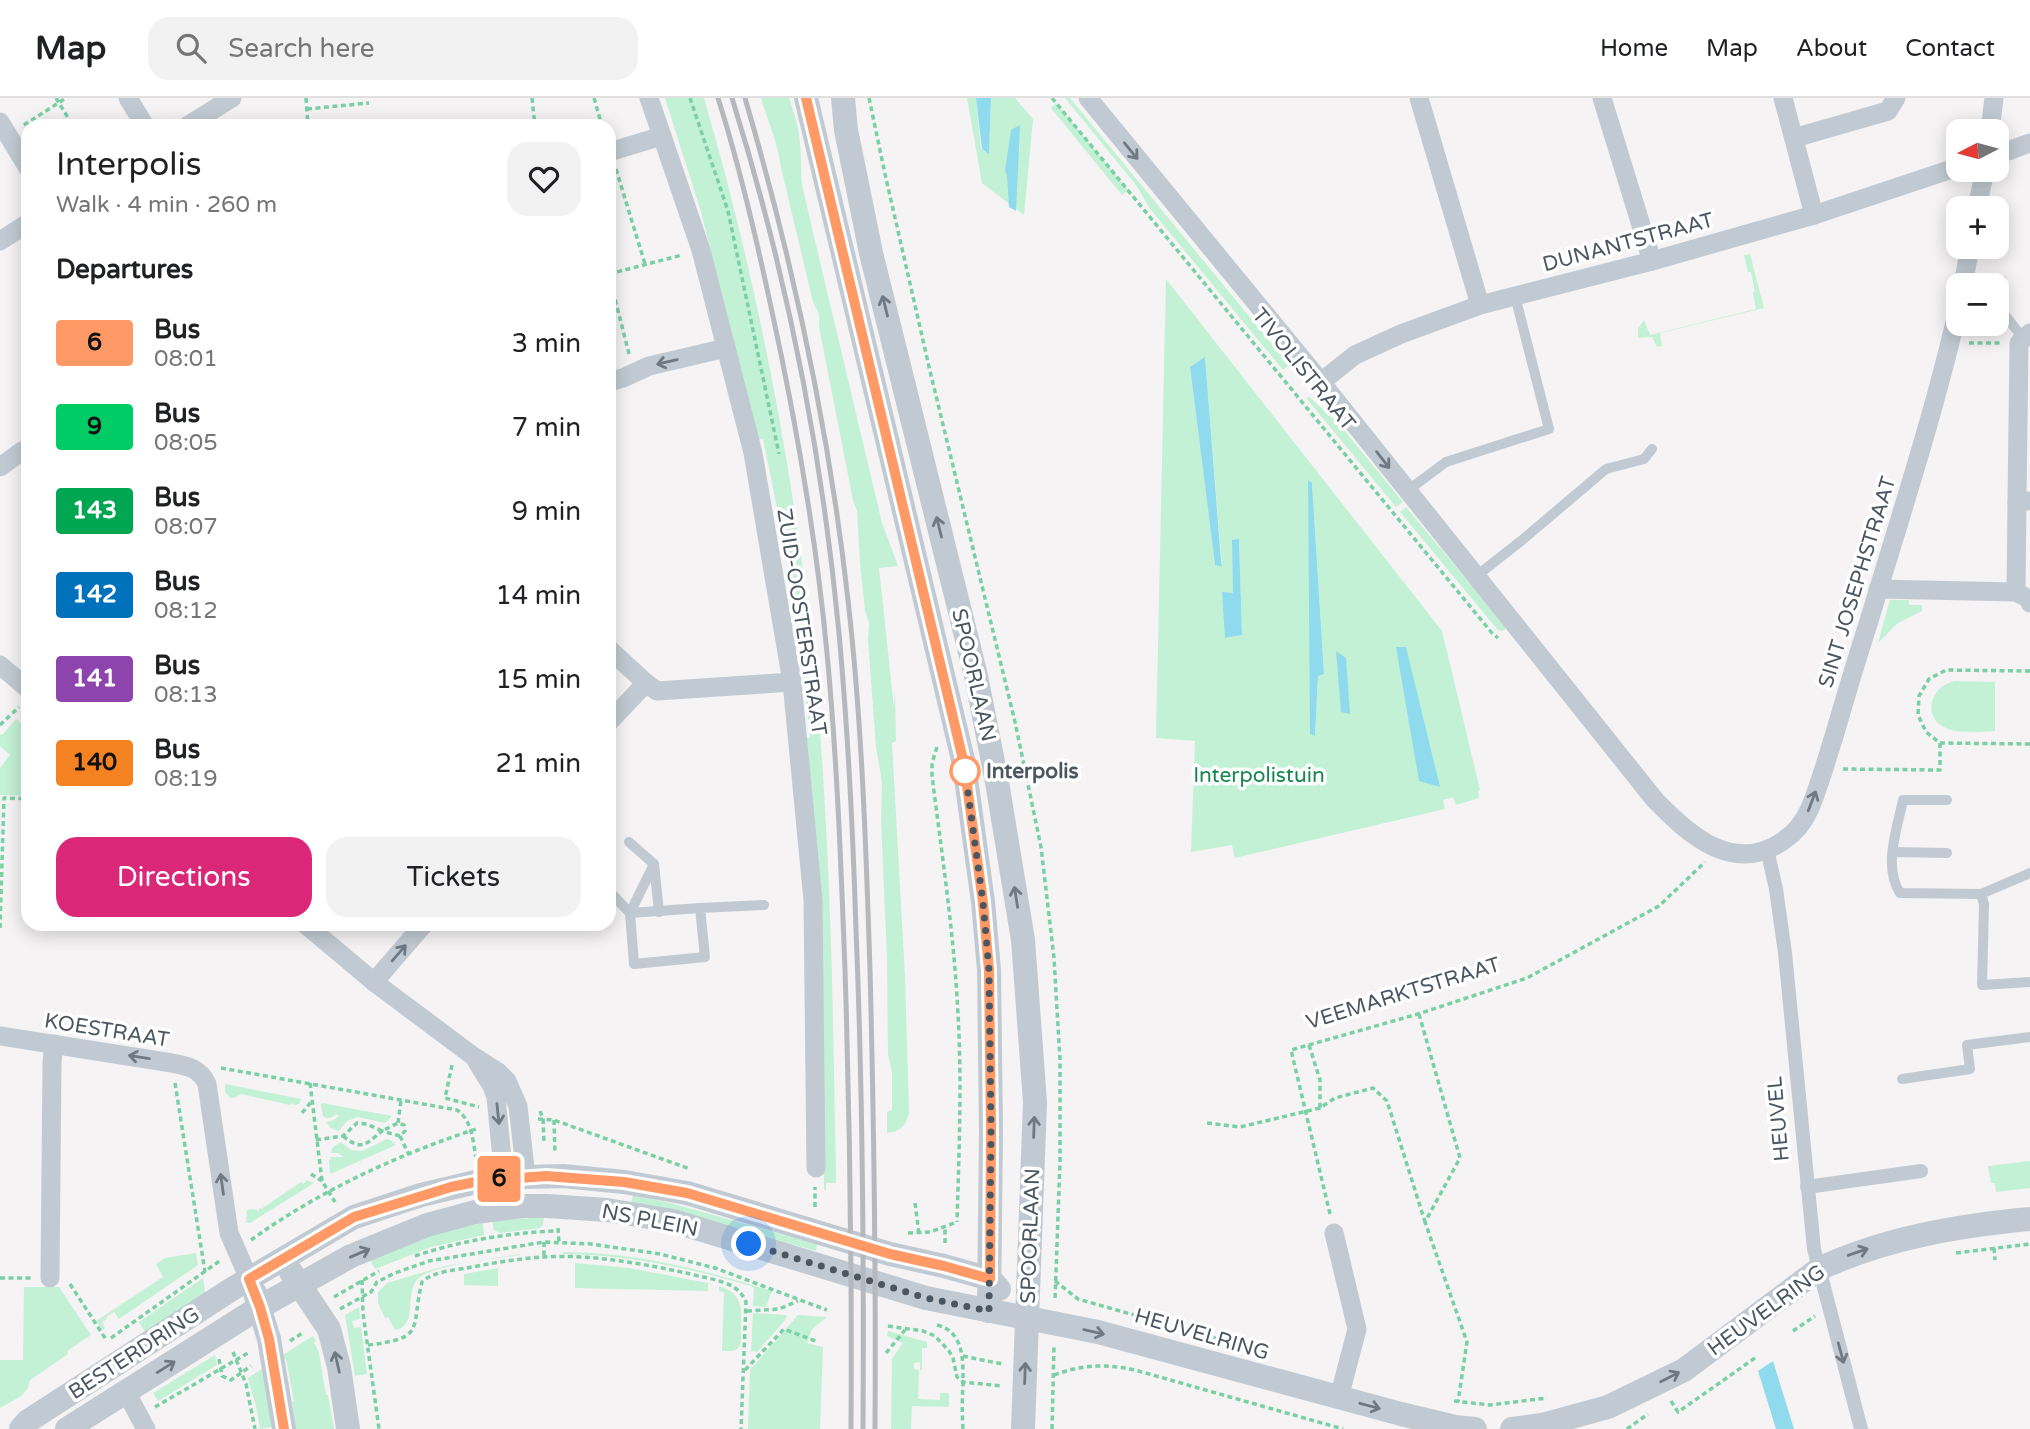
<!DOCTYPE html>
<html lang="en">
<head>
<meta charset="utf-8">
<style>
	:root { --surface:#fff; --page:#f2f2f2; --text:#202124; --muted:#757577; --line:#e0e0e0; --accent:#db2777 }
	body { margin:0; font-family:"Varela Round",sans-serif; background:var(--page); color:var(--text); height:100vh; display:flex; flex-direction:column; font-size:26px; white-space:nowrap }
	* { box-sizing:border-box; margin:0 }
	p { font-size:23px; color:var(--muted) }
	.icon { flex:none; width:38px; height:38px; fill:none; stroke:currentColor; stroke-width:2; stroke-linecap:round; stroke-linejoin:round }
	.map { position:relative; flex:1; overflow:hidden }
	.sheet { position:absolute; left:21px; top:21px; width:595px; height:812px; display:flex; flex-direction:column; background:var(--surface); border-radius:21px; box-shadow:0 4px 18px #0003 }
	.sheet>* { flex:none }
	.badge { padding:0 14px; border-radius:5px; font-size:24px; line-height:46px }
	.needle { width:46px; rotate:264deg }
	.buttons { position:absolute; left:1946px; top:21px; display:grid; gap:14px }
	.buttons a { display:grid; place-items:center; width:63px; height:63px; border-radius:14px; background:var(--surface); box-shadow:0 4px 18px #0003; font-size:35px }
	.you { position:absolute; width:35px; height:35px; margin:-18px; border:5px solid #fff; border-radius:50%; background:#1a73e8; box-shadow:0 0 0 10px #1a73e833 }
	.map>.badge { position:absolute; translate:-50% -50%; box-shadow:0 0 0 4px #fff }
	h2 { padding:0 35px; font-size:26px; line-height:63px }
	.round { display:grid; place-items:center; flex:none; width:74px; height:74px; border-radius:21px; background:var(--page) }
	.summary { display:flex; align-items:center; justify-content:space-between; height:119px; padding:0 35px }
	h1 { font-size:33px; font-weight:600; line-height:52px }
	.action { display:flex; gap:14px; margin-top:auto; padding:14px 35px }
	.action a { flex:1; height:80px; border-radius:21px; background:var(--accent); color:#fff; font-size:28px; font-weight:600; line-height:80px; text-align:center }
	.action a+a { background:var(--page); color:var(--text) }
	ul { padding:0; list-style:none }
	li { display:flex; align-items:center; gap:21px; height:84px; padding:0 35px }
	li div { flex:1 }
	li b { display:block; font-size:26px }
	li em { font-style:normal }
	li .badge { min-width:77px; font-weight:700; text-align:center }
	header { display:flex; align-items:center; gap:42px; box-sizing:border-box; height:98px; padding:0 35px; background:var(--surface); border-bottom:2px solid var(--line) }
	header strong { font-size:33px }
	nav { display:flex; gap:38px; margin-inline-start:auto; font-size:24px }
	.search { width:490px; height:63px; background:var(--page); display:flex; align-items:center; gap:18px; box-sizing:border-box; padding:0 24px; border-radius:21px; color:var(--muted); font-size:26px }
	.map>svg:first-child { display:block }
</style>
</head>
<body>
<header>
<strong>Map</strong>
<div class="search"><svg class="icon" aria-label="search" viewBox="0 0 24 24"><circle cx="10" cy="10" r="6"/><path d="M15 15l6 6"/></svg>Search here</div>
<nav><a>Home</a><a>Map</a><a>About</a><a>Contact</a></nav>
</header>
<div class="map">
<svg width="2030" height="1331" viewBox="0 0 2030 1331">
	<rect width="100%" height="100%" fill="#f5f3f3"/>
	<!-- green -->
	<g fill="#c3f1d5" fill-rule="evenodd">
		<path d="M665 0H704C757 182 793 368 813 556 831 732 833 908 836 1085H826V1092H824V1090L823 1004 807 640H810C801 539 784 440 763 341L755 342 732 235 701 114Z"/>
		<path d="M761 0H789C794 15 799 30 800 46 802 61 800 76 803 92L882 425 898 468 879 470 894 610 895 591 896 643 892 645 905 878 909 1014C907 1027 900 1034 887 1035V1014L892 1012V974L888 956 887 860 881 723 882 684 876 649 868 542 869 525 865 512 860 465 857 413 853 402 819 229V216L813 204 780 65C778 45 767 21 761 0Z"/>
		<path d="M967 0H976L981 51 989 55 991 0H1015L1033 21 1024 117 982 85Z"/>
		<path d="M1065 0H1070L1289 267 1283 272 1151 112 1136 87Z"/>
		<path d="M1056 5 1128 92 1122 97 1051 10Z"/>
		<path d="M1750 156 1764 210 1660 235 1662 248 1657 249 1652 239 1638 240V231L1644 222 1650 237 1756 211 1753 195 1755 194 1751 174H1748L1744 157Z"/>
		<path d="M1166 181 1442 533 1480 692 1478 693 1479 700 1456 707 1453 699 1443 702 1445 711 1235 760 1232 747 1191 754 1195 643 1156 640ZM1205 260 1222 468 1221 469 1215 467 1190 270ZM1308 383 1312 385 1324 575 1318 578 1315 638ZM1239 441 1242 537 1226 540 1222 494 1233 496Z"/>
		<path d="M1308 298 1338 325 1403 404 1396 409 1307 301Z"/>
		<path d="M1406 409 1505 528V532L1501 533 1497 531 1400 414Z"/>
		<path d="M1890 502H1909V507H1922V513L1898 525 1878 545Z"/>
		<path d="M1955 583 1995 584V633C1981 634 1958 636 1946 630 1921 619 1931 587 1955 583Z"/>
		<path d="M16 621 28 630V698L0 697V670L10 657 0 648V637L3 636Z"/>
		<path d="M225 986 301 1001 299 1006 295 1007 292 1005 290 1007 241 996 234 1000H230L225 994Z"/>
		<path d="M322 1005 392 1018 385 1025 358 1019 347 1023 339 1033 331 1030 326 1024 332 1023 339 1018 337 1016 330 1020H326L323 1018 321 1007Z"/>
		<path d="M387 1041 392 1043 396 1047 330 1076 329 1063 331 1059H344L338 1055H331L332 1050 341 1044 351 1052 362 1053Z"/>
		<path d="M2030 1063V1090L1996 1094 1995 1085H1991L1988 1068Z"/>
		<path d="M307 1082 314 1085 250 1125H246L247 1112 252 1111 259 1113V1110L261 1111 301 1084 303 1086Z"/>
		<path d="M633 1097 674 1106 817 1146 816 1153 741 1132 631 1106Z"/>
		<path d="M544 1119 543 1127 540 1130 500 1135 494 1132 492 1123Z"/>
		<path d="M483 1125 484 1137 431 1149 375 1171 369 1160C406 1145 444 1132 483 1125Z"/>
		<path d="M563 1154C635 1154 704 1172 772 1193L766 1209 753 1208 754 1189C691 1170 629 1157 563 1156Z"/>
		<path d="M196 1155 198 1167 119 1221 114 1214 106 1219 107 1221 102 1224 105 1230 103 1232 96 1223 163 1179 156 1166 165 1160Z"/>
		<path d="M520 1156V1157C499 1160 435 1167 420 1179 402 1192 420 1228 395 1232L388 1219 385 1220 378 1205V1194L387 1185 445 1168Z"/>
		<path d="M575 1165 629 1170 708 1185V1193L575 1190Z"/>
		<path d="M498 1170V1188L464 1187V1176Z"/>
		<path d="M203 1180 206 1199 145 1234 139 1224Z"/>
		<path d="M719 1188C745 1197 741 1211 741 1234 741 1239 742 1246 738 1250 735 1254 727 1253 722 1253L724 1194 719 1193Z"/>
		<path d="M24 1189H59L91 1237 67 1253 68 1256 30 1282 28 1290 21 1298 0 1310V1262H23Z"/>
		<path d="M359 1209 360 1221 352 1223 354 1230 361 1229 367 1276 355 1278 345 1217Z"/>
		<path d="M753 1215 787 1217 786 1221 757 1254 751 1253Z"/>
		<path d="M798 1217 827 1219 812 1231 807 1245 823 1249 820 1331H748L750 1272Z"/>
		<path d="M888 1233 927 1244V1250H922V1272H920V1264L914 1265V1271L919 1272 918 1301 940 1302V1295H949V1309L912 1308 911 1331H891L892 1261 903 1245 887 1238Z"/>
		<path d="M313 1238 316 1243 314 1244 319 1255 326 1297H328L334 1331H296L292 1304 294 1303 286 1261H284L283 1257Z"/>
		<path d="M215 1257 217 1267 158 1303 153 1295Z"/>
		<path d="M265 1269 276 1328 260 1331 256 1308 248 1280Z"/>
	</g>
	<!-- water -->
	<g fill="#90daee">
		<path d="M976 0H991L989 56 982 51Z"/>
		<path d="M1020 27 1016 113 1009 109 1007 77 1005 73 1011 32Z"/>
		<path d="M1205 259 1221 462 1222 469 1215 467 1190 269Z"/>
		<path d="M1308 382 1312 385 1324 576 1318 578 1315 638 1310 636Z"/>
		<path d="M1239 441 1242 537 1225 540 1222 494 1233 495 1232 442Z"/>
		<path d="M1396 549H1406L1440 689 1419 683Z"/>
		<path d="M1336 553 1346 560 1350 616 1341 614Z"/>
		<path d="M1773 1263 1794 1331H1776L1758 1273Z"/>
	</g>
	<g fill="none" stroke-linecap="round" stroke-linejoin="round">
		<!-- path -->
		<g stroke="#7ad0a6" stroke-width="3.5" stroke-dasharray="5 3.5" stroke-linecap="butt">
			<path d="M56 0 73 28"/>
			<path d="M306 0 308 28"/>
			<path d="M532 0 535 28"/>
			<path d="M594 0 602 28"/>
			<path d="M690 0 728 113 779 356"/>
			<path d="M869 0 885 76 930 273 1015 624 1041 749 1054 860 1060 962V1063L1055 1202"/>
			<path d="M1052 0 1492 535 1498 540"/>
			<path d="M307 11 369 5"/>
			<path d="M24 27 66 0"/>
			<path d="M616 71 645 166"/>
			<path d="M609 176 682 157"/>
			<path d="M609 177 629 256"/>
			<path d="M1969 245H2000"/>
			<path d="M2030 573 1946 572 1929 581 1919 598 1918 617 1926 634 1940 645 2030 646"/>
			<path d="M0 627 19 609"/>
			<path d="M937 649 932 665V678C942 757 954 836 958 916 962 985 959 1055 957 1124"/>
			<path d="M1843 671 1940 672V645"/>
			<path d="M0 830 4 700 28 701"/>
			<path d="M1419 916 1460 1060 1425 1124 1467 1244 1458 1304"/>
			<path d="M1309 947 1320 982V1010"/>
			<path d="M452 967 445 1000 479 1009"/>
			<path d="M221 970 457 1012C472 1022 473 1044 476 1060"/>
			<path d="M175 985 205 1174"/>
			<path d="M310 985 322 1083 335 1104"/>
			<path d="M540 1013 543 1021 544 1044"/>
			<path d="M302 1015 311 1004"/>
			<path d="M538 1021 554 1022 690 1071"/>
			<path d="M554 1022 555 1055"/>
			<path d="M398 1025 401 1002"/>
			<path d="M1207 1025 1240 1029 1320 1010 1335 1000 1373 990 1387 1003 1425 1124"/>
			<path d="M400 1038 409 1057"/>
			<path d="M316 1042 343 1038 357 1025 367 1026 382 1033 398 1025 404 1027 405 1033 400 1038 382 1033C365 1047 362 1053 343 1038"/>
			<path d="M311 1076 322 1083"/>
			<path d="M915 1105 919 1136"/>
			<path d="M815 1109V1089"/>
			<path d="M1330 1116 1291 952 1418 916 1527 880 1659 808 1705 764"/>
			<path d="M558 1130 559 1145"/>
			<path d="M908 1135 930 1134 957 1124"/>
			<path d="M251 1142C319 1093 399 1056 479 1030"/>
			<path d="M544 1144V1159"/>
			<path d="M945 1145V1130"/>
			<path d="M1994 1150 1995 1162"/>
			<path d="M1956 1155 2030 1146"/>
			<path d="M415 1158C460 1143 507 1135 555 1133"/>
			<path d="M0 1180H33"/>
			<path d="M362 1182 363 1215 379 1331"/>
			<path d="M1055 1183 1078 1201 1250 1250"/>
			<path d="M70 1186 107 1243"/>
			<path d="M334 1199 379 1173"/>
			<path d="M340 1211 371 1194 377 1184 395 1175 429 1163 544 1144 591 1146 660 1156 715 1170 827 1212"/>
			<path d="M747 1213 779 1211 798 1203"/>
			<path d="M937 1227C965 1234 963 1264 963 1287 962 1301 962 1316 963 1331"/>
			<path d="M888 1228 923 1233 935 1238 949 1253 953 1260 957 1279 963 1284 1002 1288"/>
			<path d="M1793 1233 1815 1218"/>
			<path d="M111 1240 221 1162"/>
			<path d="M290 1243 304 1234"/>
			<path d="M368 1247C428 1240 410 1230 422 1184 432 1174 454 1172 467 1170 492 1165 517 1161 542 1159 589 1156 640 1165 686 1175 701 1179 718 1181 732 1188 739 1192 743 1197 746 1204L741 1331"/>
			<path d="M233 1254 246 1286 255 1331"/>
			<path d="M886 1255 905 1232"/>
			<path d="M963 1258 1002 1266"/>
			<path d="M219 1261 222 1278 231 1282 251 1268"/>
			<path d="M745 1272 784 1231 818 1244"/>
			<path d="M1054 1277C1084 1266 1104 1266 1135 1272L1343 1331"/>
			<path d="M1454 1303 1490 1307 1547 1300"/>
			<path d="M1671 1303 1678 1314 1755 1260"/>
			<path d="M155 1309 248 1255"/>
			<path d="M1052 1331 1054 1248"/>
			<path d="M1627 1331 1648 1316"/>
		</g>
		<!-- service -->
		<g stroke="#c1cad2" stroke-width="10">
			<path d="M2002 182 2004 216 2023 240"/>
			<path d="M1407 393 1446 364 1549 331 1515 198"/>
			<path d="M1475 479 1521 443 1606 371 1644 361 1652 351"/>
			<path d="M1947 702H1903C1897 731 1883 769 1900 795L1981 796 2030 775"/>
			<path d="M629 744 654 766 659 814"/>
			<path d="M1893 754 1947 755"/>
			<path d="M654 766 630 815 700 810"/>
			<path d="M609 793 630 815 634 866 705 859 700 810 764 807"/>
			<path d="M1981 796 1984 806 1982 887 2030 884"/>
			<path d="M1902 981 1970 971 1967 947 2030 939"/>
		</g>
		<!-- pedestrian -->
		<g stroke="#c1cad2" stroke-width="14">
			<path d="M1767 751 1776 791 1785 855 1814 1151 1861 1331"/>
			<path d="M1807 1089 1921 1073"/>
		</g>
		<!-- minor -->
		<g stroke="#c1cad2" stroke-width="19">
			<path d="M128 0 145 28"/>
			<path d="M649 0 701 152 753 355 792 584 813 802 816 1070"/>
			<path d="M1088 0 1321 284 1655 702C1689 737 1733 777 1783 743 1795 735 1804 724 1810 710 1820 686 1827 660 1835 635 1846 597 1857 560 1869 523 1900 419 1934 316 1958 211"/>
			<path d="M1419 0 1480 207"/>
			<path d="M1602 0 1652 163"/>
			<path d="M1783 0 1814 117"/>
			<path d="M0 24 28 70"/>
			<path d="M187 28 232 0"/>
			<path d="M1990 33 1994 0"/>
			<path d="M1794 40 1888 13 1896 0"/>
			<path d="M609 54 662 38"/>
			<path d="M1997 57 2030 45"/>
			<path d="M1977 110 1985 72"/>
			<path d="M0 143 28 125"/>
			<path d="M1963 187 1970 149"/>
			<path d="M2030 235 2019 245 2017 403H2030"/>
			<path d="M609 284 623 280 649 268 726 250"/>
			<path d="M1321 284 1355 257 1401 236 1480 207 1652 163 1814 117 1958 69"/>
			<path d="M0 369 22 353 28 351"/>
			<path d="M1878 491 2016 494 2029 501 2030 505"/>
			<path d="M2016 494 2017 403"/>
			<path d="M609 551 646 585 657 593 792 584"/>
			<path d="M0 567 28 591"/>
			<path d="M609 624 646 585"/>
			<path d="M305 826 374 884 473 958 498 974 507 983 518 1008 526 1079"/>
			<path d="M374 884 424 826"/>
			<path d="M0 938 172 965C187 968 200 970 207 986L229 1135 249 1181"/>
			<path d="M477 964 492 988 496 999 504 1081"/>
			<path d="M1334 1135 1357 1231 1339 1300"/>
			<path d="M50 1180 52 964 54 946"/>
			<path d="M126 1294 146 1331"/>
		</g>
		<!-- tertiary -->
		<g stroke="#c1cad2" stroke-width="24">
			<path d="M806 0 964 666 983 804 989 872 991 1033 989 1213"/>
			<path d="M843 0 846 32 871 155 976 578 997 684 1023 842 1035 1004 1023 1331"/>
			<path d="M291 1174 329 1231 339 1269 348 1331"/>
			<path d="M255 1195 269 1241 284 1331"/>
			<path d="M21 1331 28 1323 232 1191 354 1119 421 1097 480 1083 526 1079 563 1078 624 1084 687 1095 890 1156 944 1168 990 1181 999 1191"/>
			<path d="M67 1331 260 1209 351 1158 427 1127 475 1114 523 1108H547L607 1112 673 1123 926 1200 1098 1234 1401 1316 1455 1329 1475 1331"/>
			<path d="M1512 1331 1542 1327 1608 1309 1684 1272 1819 1171C1885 1140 1957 1128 2030 1121"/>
		</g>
		<!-- rail -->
		<g stroke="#b5b8bd" stroke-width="5">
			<path d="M718 0C740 69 756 139 771 209 796 323 816 439 827 555 837 661 841 766 845 872 850 1025 852 1178 851 1331"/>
			<path d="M732 0C786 173 822 354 839 535 848 634 853 733 856 832 863 998 864 1165 863 1331"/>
			<path d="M745 0C793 164 829 332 848 502 862 625 866 749 870 872 874 1025 876 1178 875 1331"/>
		</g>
	</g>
	<!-- one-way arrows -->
	<defs><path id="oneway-shaft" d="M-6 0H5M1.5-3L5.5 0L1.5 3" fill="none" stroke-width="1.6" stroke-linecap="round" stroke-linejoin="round" transform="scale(1.75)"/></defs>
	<g stroke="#6e7983">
		<use href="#oneway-shaft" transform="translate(1131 53) rotate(51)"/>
		<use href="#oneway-shaft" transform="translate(885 208) rotate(-104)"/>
		<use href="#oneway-shaft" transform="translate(667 264) rotate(167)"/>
		<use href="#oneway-shaft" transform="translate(1383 362) rotate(52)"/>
		<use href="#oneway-shaft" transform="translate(939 429) rotate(-104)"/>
		<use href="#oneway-shaft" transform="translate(1812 703) rotate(-69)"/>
		<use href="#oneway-shaft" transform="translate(1016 799) rotate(-99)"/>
		<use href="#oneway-shaft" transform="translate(399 855) rotate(-49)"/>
		<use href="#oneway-shaft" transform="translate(139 959) rotate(-171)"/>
		<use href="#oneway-shaft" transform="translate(498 1016) rotate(84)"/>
		<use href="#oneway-shaft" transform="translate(1034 1029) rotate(-88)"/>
		<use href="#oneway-shaft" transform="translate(222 1086) rotate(-98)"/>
		<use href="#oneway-shaft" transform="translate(1858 1154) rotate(-19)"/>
		<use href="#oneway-shaft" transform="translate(360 1155) rotate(-23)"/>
		<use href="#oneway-shaft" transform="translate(1094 1234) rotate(13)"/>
		<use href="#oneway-shaft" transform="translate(1841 1255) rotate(75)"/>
		<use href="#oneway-shaft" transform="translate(337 1264) rotate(-103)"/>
		<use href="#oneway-shaft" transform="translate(166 1269) rotate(-32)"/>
		<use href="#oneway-shaft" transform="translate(1025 1275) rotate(-88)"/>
		<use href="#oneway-shaft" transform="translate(1670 1279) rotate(-27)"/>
		<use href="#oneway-shaft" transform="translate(1370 1308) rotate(15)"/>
	</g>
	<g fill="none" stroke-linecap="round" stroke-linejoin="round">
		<!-- line casing -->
		<g stroke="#fff" stroke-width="16">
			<path id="line" d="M284 1331 269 1241 260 1209 249 1181 354 1119 451 1089 480 1083 546 1078 624 1084 687 1095 890 1156 944 1168 990 1181 991 1033 989 872 983 804 964 666 806 0"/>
		</g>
		<!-- line -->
		<use href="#line" stroke="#f96" stroke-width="10"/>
		<!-- walk -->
		<path stroke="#4a5661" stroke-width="7" stroke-dasharray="0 12.6" d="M749 1146 926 1200 989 1213 991 1033 989 872 983 804 964 666 965 673"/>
	</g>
	<!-- markers -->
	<circle fill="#fff" stroke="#f96" stroke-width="3.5" cx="965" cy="673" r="14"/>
	<g text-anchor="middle" stroke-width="7" stroke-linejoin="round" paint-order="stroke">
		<!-- street labels -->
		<g font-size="21" fill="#4a5661" stroke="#fff">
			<text transform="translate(1628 144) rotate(-15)" y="7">DUNANTSTRAAT</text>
			<text transform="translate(1304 271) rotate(51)" y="7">TIVOLISTRAAT</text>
			<text transform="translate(1857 484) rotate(-73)" y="7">SINT JOSEPHSTRAAT</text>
			<text transform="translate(802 524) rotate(81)" y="7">ZUID-OOSTERSTRAAT</text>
			<text transform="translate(974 577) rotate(77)" y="7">SPOORLAAN</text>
			<text transform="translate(1403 895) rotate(-17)" y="7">VEEMARKTSTRAAT</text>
			<text transform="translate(107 932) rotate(9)" y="7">KOESTRAAT</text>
			<text transform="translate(1778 1021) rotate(-95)" y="7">HEUVEL</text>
			<text transform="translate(650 1122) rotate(11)" y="7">NS PLEIN</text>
			<text transform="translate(1030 1138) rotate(-88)" y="7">SPOORLAAN</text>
			<text transform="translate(1766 1212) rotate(-36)" y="7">HEUVELRING</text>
			<text transform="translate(1202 1236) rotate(16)" y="7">HEUVELRING</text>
			<text transform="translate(134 1255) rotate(-33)" y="7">BESTERDRING</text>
		</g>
		<!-- stop labels -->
		<g font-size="21" font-weight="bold" fill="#4a5661" stroke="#fff" text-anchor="start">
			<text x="986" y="680">Interpolis</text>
		</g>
		<!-- park labels -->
		<g font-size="21" fill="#17864f" stroke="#fff">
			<text x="1259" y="684">Interpolistuin</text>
		</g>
	</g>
</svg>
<div class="buttons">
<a><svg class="needle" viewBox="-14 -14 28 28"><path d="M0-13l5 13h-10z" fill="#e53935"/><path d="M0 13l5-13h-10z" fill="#757577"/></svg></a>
<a>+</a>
<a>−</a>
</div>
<div class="you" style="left:749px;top:1146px"></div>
<b class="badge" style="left:499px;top:1081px;background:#f96;color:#111">6</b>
<section class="sheet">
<div class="summary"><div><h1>Interpolis</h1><p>Walk · 4 min · 260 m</p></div><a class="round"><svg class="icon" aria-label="heart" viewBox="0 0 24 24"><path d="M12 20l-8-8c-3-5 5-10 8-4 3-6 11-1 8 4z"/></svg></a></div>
<h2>Departures</h2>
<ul>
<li><span class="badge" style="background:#f96;color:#111">6</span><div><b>Bus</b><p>08:01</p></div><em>3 min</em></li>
<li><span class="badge" style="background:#0c6;color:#111">9</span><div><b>Bus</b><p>08:05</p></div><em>7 min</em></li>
<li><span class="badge" style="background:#00a651;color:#fff">143</span><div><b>Bus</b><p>08:07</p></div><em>9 min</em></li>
<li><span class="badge" style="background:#0072bc;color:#fff">142</span><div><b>Bus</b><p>08:12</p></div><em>14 min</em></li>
<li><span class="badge" style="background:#8e44ad;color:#fff">141</span><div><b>Bus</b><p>08:13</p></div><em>15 min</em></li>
<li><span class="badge" style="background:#f58220;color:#111">140</span><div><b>Bus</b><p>08:19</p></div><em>21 min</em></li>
</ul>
<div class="action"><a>Directions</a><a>Tickets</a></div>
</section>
</div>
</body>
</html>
